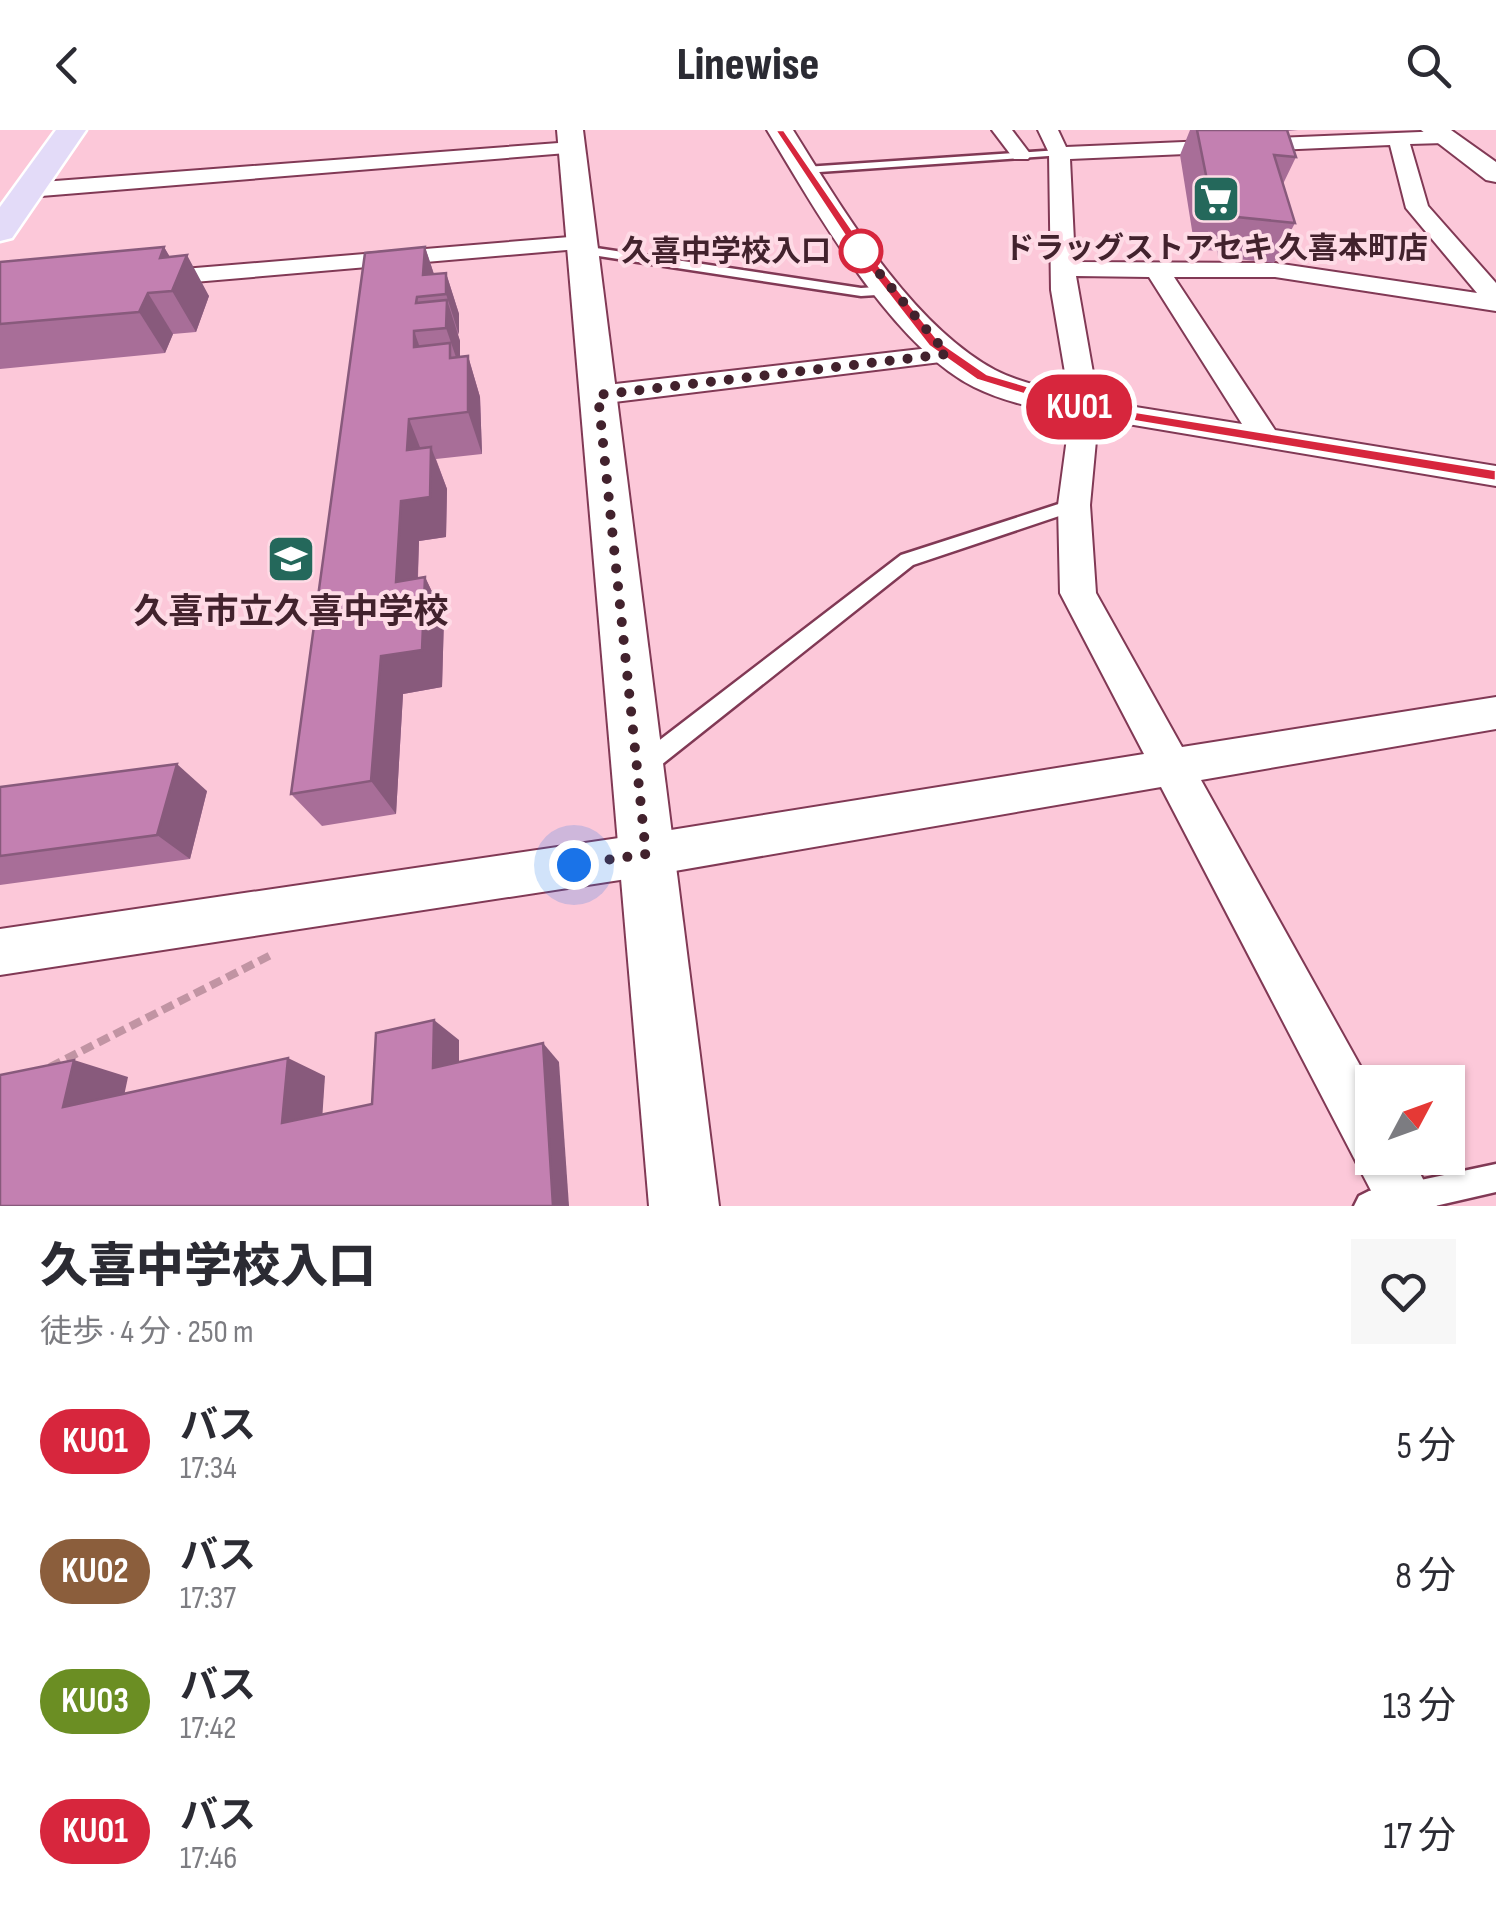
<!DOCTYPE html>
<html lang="ja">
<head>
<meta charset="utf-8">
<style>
	:root { --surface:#fff; --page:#f7f7f7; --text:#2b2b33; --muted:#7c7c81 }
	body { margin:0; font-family:"Sofia Sans Condensed","Noto Sans JP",sans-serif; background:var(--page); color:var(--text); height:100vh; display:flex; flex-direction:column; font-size:38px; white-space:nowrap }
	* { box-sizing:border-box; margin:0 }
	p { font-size:32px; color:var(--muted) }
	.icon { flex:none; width:55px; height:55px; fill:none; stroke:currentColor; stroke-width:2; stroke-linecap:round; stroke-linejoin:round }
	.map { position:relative; height:1076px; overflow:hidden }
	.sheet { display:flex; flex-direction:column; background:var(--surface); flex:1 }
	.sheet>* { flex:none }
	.badge { padding:0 20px; border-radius:32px; font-size:35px; line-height:65px }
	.needle { width:65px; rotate:49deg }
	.tools { position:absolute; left:1355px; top:935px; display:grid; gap:20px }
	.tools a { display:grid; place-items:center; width:110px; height:110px; border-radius:0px; background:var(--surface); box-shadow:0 2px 8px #0004; font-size:50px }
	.you { position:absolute; width:50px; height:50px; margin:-25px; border:8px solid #fff; border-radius:50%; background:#1a73e8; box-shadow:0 0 0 15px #1a73e833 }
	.map>.badge { position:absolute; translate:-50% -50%; box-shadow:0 0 0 5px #fff }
	.round { display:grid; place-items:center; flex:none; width:105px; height:105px; border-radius:0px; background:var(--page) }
	.summary { display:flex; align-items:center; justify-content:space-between; height:170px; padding:0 40px }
	h1 { font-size:48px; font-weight:800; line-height:75px }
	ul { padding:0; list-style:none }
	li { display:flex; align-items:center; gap:30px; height:130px; padding:0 40px }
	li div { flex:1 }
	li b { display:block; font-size:38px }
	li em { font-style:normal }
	li .badge { min-width:110px; font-weight:700; text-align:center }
	header { display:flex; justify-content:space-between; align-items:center; height:130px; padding:0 40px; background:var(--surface); font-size:45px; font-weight:800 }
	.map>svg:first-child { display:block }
</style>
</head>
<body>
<header><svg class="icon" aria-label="back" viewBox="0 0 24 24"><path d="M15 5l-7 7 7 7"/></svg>Linewise<svg class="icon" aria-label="search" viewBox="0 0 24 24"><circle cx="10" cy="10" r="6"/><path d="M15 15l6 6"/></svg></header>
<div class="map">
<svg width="1496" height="1076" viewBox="0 0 1496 1076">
	<rect width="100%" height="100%" fill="#fcc8d9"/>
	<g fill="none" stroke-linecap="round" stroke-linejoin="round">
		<!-- service casing -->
		<g stroke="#813955" stroke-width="5">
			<g id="service">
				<path d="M1059 20 1064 23 1063 25 805 43 799 40 805 37Z"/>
				<path d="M583 116 861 158 892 156 899 160 892 164 861 166 579 123 577 120Z"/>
				<path d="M1074 369 1080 371 1083 375 1080 379 913 435 651 643 643 646 635 643 632 636 635 629 901 425Z"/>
				<path d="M1496 1034V1062L1435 1076H1354L1359 1066 1369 1061Z"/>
			</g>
		</g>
		<!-- minor casing -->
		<g stroke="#813955" stroke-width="4">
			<g id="minor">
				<path d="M992 0H1012L1031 25 1028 29H1014Z"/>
				<path d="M1038 0H1058L1066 17 1444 1 1454 7 1444 13 1410 14 1428 76 1496 153V181L1275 147H1174L1275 300 1496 336V356L1098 289 1090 375 1096 463 1182 617 1496 567V599L1201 650 1372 957V1028H1412L1437 1076H1379L1161 657 646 746 0 845V799L646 704 1144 624 1060 463 1058 375 1071 278 1051 160 1049 23ZM1390 15 1406 78 1477 163 1275 133 1075 132 1070 29ZM1076 146 1149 147 1242 294 1098 271Z"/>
				<path d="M572 12 579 14V22L29 67 18 60 29 53Z"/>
				<path d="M582 106 594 113 590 118 147 156 135 149 147 142Z"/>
				<path d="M947 216 961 224 957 230 598 274 588 271 584 265 588 259 598 256Z"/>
			</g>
		</g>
		<!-- tertiary casing -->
		<g stroke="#813955" stroke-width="4">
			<g id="tertiary">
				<path d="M557 0H583L719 1076H649Z"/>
				<path d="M767 0H793C843 80 910 194 995 240 1026 256 1064 261 1098 270L1103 278 1098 286 1085 289C1048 280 1008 274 974 257 891 215 815 79 767 0Z"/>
				<path d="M1421 0H1451L1496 32V52L1486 50Z"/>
			</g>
		</g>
		<!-- primary casing -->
		<g stroke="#fff" stroke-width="5">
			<path id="primary" d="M56 0H86L12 108 0 111V77Z"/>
		</g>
		<!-- path -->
		<path stroke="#c194a3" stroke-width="8" stroke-dasharray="12 6" stroke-linecap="butt" d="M50 937 271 825"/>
		<!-- service -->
		<use href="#service" fill="#fff" fill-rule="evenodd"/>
		<!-- minor -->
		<use href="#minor" fill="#fff" fill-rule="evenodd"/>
		<!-- tertiary -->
		<use href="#tertiary" fill="#fff" fill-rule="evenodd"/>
		<!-- primary -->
		<use href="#primary" fill="#e3dbf8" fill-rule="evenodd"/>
	</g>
	<!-- wall -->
	<g fill="#a86e98">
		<path d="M1190 0H1298L1288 1 1296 27 1283 54 1295 93 1274 133 1218 127 1217 121 1195 119 1180 25Z"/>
		<path d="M164 117 170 127 209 166 196 202 173 204 165 223 0 239V132Z"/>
		<path d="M425 117 434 144 446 143 459 184 458 205 460 211V226H468L480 267 482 324 436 329 447 359 446 407 419 411 418 448 425 447 444 487 442 557 403 564 396 684 322 696 291 664Z"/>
		<path d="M0 657 207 661 190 729 0 755Z"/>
	</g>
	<!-- shaded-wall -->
	<g fill="#885a7c">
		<path d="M164 117 179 143 187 125 209 166 196 202 172 161 160 128Z"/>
		<path d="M425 117 438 157 423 145Z"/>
		<path d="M446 143 459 184V205L446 164Z"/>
		<path d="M148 163 173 204 165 223 139 182Z"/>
		<path d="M447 170 460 211V239L446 198Z"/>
		<path d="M414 201 429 243 414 217Z"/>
		<path d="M468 226 480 267 482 324 468 282Z"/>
		<path d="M409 289 425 330 407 320Z"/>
		<path d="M431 317 447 359 446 407 419 411 416 491 396 452 401 371Z"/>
		<path d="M425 447 444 487 442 557 403 564 396 684 371 651 381 526Z"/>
		<path d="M177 634 207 661 190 729 157 705Z"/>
		<path d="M434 890 459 910V954L433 938Z"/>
		<path d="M543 913 559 932 569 1076H553Z"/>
		<path d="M288 928 325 946 321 1006 282 993Z"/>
		<path d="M74 930 128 947 119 990 63 977Z"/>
	</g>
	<!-- building -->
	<g fill="#c380b1" stroke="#885a7c" stroke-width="2.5">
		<path d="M1197 0H1287L1296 27 1274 25 1295 93 1237 87 1235 81 1213 80Z"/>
		<path d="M164 117 160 128 187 125 172 161 148 163 139 182 0 194V132Z"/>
		<path d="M425 117 423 145 446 143V164L417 167 416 173 447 170 446 198 414 201V217L450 213V228L468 226V282L409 289 407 320 431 317 430 367 401 371 396 452 425 447 422 520 381 526 371 651 291 664 365 123Z"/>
		<path d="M177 634 157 705 0 726V657Z"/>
		<path d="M434 890 433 938 543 913 553 1076H0V945L74 930 63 977 288 928 282 993 372 974 376 903Z"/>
	</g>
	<!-- line -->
	<path fill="#d7263d" stroke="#fff" stroke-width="2.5" d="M775 0H784L864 117 939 211 987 244 1087 274 1496 340V351L1085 283 977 250 929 216 855 121Z"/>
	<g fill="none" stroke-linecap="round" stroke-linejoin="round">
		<!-- walk -->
		<path stroke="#42222d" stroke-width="10" stroke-dasharray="0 18" d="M574 735 646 724 598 265 947 224 859 119 861 121"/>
	</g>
	<!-- icons -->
	<defs>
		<g id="supermarket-square" transform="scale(2.5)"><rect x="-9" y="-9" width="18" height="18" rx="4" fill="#24685b" stroke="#fedbe6"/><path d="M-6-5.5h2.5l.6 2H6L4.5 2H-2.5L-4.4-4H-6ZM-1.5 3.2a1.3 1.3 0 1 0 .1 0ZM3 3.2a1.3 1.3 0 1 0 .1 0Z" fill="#fff"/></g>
		<g id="school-square" transform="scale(2.5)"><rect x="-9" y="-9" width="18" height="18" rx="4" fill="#24685b" stroke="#fedbe6"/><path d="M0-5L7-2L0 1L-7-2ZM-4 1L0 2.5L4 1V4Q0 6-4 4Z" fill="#fff"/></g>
	</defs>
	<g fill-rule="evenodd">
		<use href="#supermarket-square" x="1216" y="69"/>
		<use href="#school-square" x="291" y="429"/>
	</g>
	<!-- markers -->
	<circle fill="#fff" stroke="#d7263d" stroke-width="5" cx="861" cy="121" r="20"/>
	<g text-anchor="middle" stroke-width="8" stroke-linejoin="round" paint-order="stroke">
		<!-- far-poi labels -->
		<g font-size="30" font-weight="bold" fill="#42222d" stroke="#fedbe6">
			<text x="1216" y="128">ドラッグストアセキ 久喜本町店</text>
		</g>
		<!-- far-stop labels -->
		<g font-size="30" font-weight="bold" fill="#42222d" stroke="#fedbe6" text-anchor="end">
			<text x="831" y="131">久喜中学校入口</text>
		</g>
		<!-- poi labels -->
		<g font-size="35" font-weight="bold" fill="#42222d" stroke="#fedbe6">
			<text x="291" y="493">久喜市立久喜中学校</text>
		</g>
	</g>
</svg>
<div class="tools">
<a><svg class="needle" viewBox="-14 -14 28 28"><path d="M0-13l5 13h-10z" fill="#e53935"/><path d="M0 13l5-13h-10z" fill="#7c7c81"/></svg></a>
</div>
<div class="you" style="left:574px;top:735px"></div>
<b class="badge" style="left:1079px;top:277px;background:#d7263d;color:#fff">KU01</b>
</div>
<section class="sheet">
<div class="summary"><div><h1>久喜中学校入口</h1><p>徒歩 · 4 分 · 250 m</p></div><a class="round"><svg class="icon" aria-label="heart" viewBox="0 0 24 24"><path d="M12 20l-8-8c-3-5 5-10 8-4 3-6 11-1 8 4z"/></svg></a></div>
<ul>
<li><span class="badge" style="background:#d7263d;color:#fff">KU01</span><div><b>バス</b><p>17:34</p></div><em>5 分</em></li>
<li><span class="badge" style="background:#8b5e3c;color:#fff">KU02</span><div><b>バス</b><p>17:37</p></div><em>8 分</em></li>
<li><span class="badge" style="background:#6b8e23;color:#fff">KU03</span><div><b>バス</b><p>17:42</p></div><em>13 分</em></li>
<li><span class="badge" style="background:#d7263d;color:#fff">KU01</span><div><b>バス</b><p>17:46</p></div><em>17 分</em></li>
</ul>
</section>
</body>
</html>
